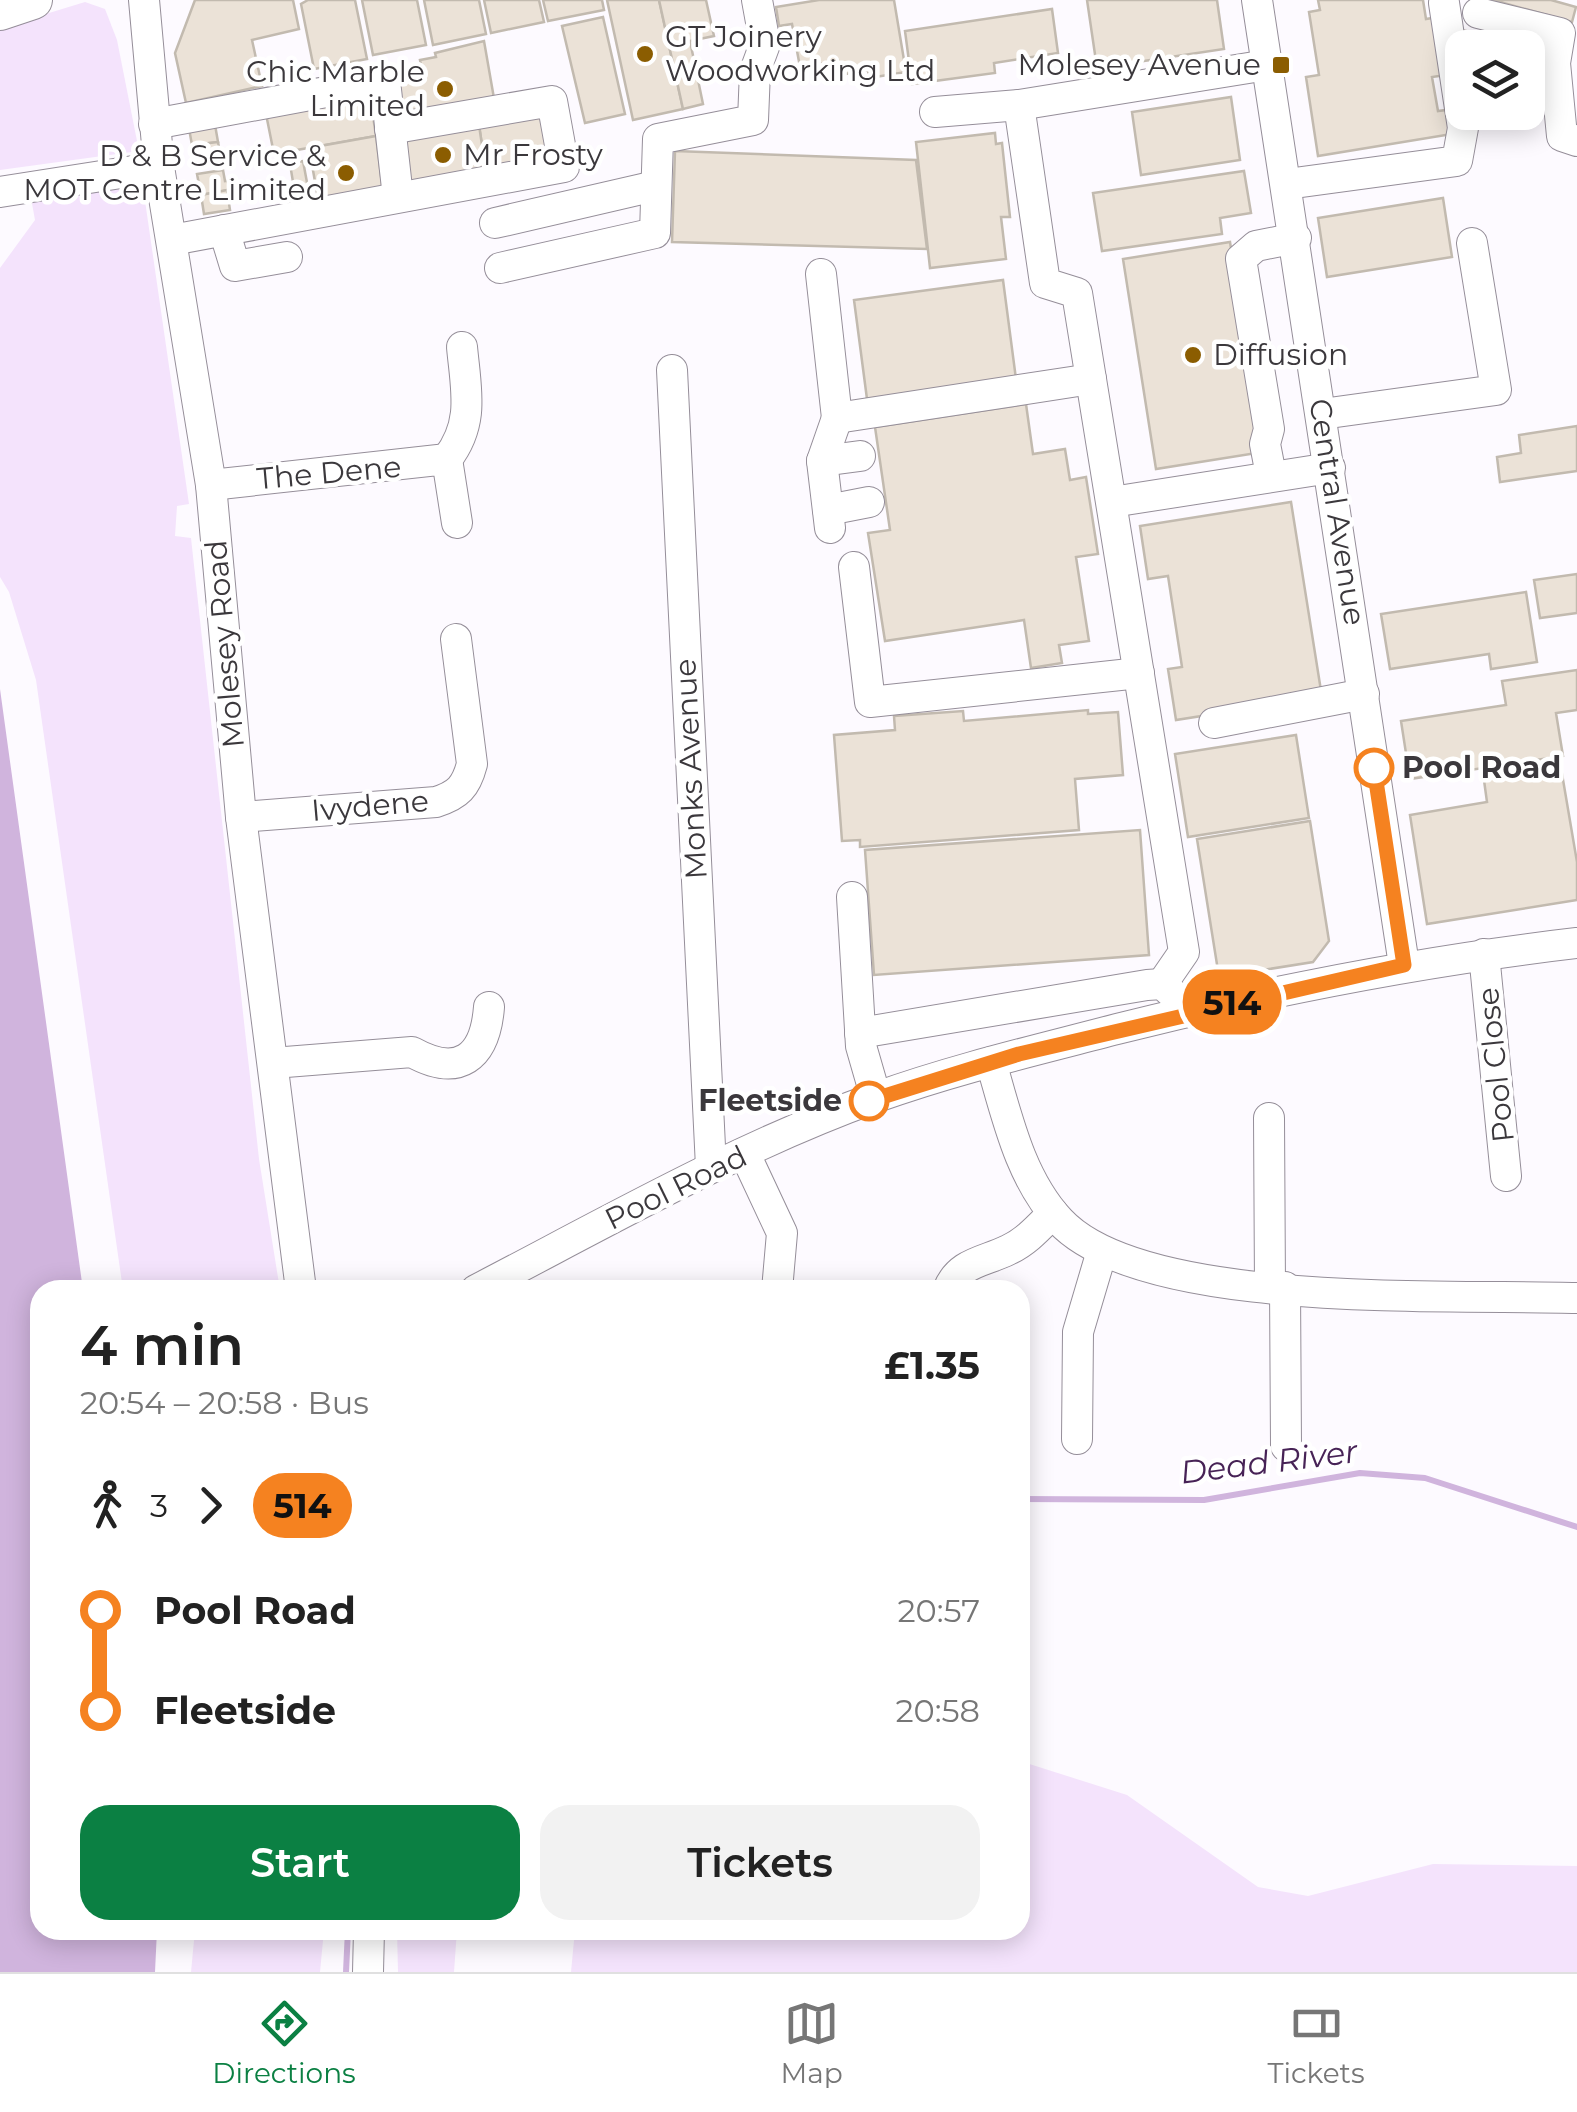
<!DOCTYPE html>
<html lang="en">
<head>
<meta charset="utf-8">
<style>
	:root { --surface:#fff; --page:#f2f2f2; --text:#222; --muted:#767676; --line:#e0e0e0; --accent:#0b8043 }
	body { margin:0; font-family:Montserrat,sans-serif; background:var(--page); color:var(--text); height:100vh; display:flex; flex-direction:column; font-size:38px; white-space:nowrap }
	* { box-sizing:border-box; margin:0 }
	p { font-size:32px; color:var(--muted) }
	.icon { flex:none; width:55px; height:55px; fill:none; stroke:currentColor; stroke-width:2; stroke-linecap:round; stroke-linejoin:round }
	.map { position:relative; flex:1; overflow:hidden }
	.drawer { position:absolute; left:30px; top:1280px; width:1000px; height:660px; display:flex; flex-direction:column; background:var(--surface); border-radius:30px; box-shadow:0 5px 25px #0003 }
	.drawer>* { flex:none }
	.badge { padding:0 20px; border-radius:32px; font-size:35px; line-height:65px }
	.buttons { position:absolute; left:1445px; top:30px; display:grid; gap:20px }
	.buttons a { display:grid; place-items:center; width:100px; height:100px; border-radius:20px; background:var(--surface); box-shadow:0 5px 25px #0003; font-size:50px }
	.map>.badge { position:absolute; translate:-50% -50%; box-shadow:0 0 0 5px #fff }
	.legs { display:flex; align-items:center; gap:15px; height:110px; padding:0 50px; font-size:32px }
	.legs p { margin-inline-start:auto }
	.headline { display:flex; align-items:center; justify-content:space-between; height:170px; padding:0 50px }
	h1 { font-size:55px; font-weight:600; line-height:75px }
	.action { display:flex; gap:20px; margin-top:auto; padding:20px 50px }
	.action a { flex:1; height:115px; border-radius:30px; background:var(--accent); color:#fff; font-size:40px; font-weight:600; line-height:115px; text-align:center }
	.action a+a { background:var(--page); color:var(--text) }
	ul { padding:0 50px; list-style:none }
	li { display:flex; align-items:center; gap:35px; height:100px; font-size:38px }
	li i { display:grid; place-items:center; width:15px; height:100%; margin:0 12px; background:currentColor }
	li i::after { content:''; width:25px; height:25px; margin:-12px; border:8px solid; border-radius:50%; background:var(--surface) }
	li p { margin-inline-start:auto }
	li:first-child i { background:linear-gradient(#0000 50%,currentColor 0) }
	li:last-child i { background:linear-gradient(currentColor 50%,#0000 0) }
	.tabs { display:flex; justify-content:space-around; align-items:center; height:140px; border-top:2px solid var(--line); background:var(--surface); font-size:28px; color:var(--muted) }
	.tabs a { display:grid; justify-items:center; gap:5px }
	.tabs .on { color:var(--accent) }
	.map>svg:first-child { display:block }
</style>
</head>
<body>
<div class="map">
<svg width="1577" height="1972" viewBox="0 0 1577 1972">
	<rect width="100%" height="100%" fill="#fdfaff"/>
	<!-- green -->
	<g fill="#f4e3fc">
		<path d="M85 2 105 9 117 40 139 151 0 170V28Z"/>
		<path d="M143 187 189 504 177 506 175 536 191 538 259 1159 280 1290H123L36 680 9 592 0 577V268L35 220 31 198Z"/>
		<path d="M1020 1761 1127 1795 1258 1887 1308 1896 1433 1864 1577 1866V1972H571L575 1930H675L678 1938 704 1930H1020Z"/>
		<path d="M195 1930H324L320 1972H191Z"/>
		<path d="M397 1930H457L454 1972H398Z"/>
	</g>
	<!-- water -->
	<path fill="#d0b4dd" d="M0 689 83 1290H40V1930H157L155 1972H0Z"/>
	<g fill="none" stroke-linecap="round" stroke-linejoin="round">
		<!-- stream -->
		<g stroke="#d0b4dd" stroke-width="6">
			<path d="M1020 1499 1204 1500 1360 1473 1425 1478 1577 1527"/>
			<path d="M346 1972 348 1930"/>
		</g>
	</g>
	<!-- building -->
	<g fill="#ebe2d7" stroke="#c2baaf" stroke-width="2.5">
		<path d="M195 0H293L299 29 252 40 262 86 186 103 175 53Z"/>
		<path d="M308 0H355L367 59 314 69 301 4Z"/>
		<path d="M362 0H417L426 45 373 55Z"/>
		<path d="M424 0H479L486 34 433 45Z"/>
		<path d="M484 0H539L544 22 491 33Z"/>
		<path d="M543 0H602L604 10 548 21Z"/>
		<path d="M607 0H659L683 109 633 120Z"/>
		<path d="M659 0H706L714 36 690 41 703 104 683 109Z"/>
		<path d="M819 0H894L906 72 869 78 868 70 840 75 838 61 800 67 792 24 779 26 776 7Z"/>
		<path d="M1087 0H1217L1224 49 1097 68Z"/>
		<path d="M1318 0H1423L1426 19 1444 16 1453 74 1432 77 1438 111 1454 109 1458 133 1318 156 1306 77 1319 75 1309 12 1320 10Z"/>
		<path d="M1493 0H1551L1576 7 1572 22Z"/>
		<path d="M1052 9 1058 53 994 63 995 73 912 84 905 31Z"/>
		<path d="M603 17 625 114 585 123 562 26Z"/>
		<path d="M1458 29 1544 51 1541 65 1528 62V48L1460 45Z"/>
		<path d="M484 41 495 104 402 120 394 75 422 70 420 60 436 57 435 53Z"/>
		<path d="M369 89 376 136 274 154 265 109Z"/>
		<path d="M1231 97 1240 160 1141 175 1132 112Z"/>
		<path d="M543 114 551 161 486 172 479 125Z"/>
		<path d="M214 119 218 142 192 145 188 123Z"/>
		<path d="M479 125 486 172 408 186 400 138Z"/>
		<path d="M995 133 996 144 1002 143 1010 217H1001L1006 259 930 268 916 142Z"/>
		<path d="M376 136 383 192 319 204 309 148Z"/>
		<path d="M218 142 222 163 196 167 192 145Z"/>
		<path d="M675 151 916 160 927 249 672 242Z"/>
		<path d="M303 161 311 204 297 206 290 164Z"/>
		<path d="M223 170 225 181 233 180 235 189 201 195 197 174Z"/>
		<path d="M1244 171 1251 213 1220 218 1222 234 1102 251 1093 193Z"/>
		<path d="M227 190 230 210 204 214 201 195Z"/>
		<path d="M1443 198 1452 257 1327 277 1318 218Z"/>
		<path d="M1230 242 1263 452 1156 469 1123 259Z"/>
		<path d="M1003 280 1016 379 867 399 854 300Z"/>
		<path d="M1026 404 1033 454 1065 449 1070 480 1086 477 1098 554 1076 557 1089 641 1059 645 1062 663 1031 668 1024 620 885 641 868 533 890 530 875 427Z"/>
		<path d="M1577 426V471L1500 482 1497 457 1521 453 1519 435Z"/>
		<path d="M1291 502 1322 697 1176 720 1168 669 1182 667 1168 576 1148 579 1140 526Z"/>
		<path d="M1577 574V613L1540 618 1534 580Z"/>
		<path d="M1526 592 1537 662 1491 669 1489 654 1390 669 1381 614Z"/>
		<path d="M1577 670V710L1556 713 1563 756 1410 779 1401 721 1506 705 1502 681Z"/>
		<path d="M1088 710V714L1118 712 1123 775 1075 779 1079 830 860 847V840L842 841 834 735 895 730 894 716 963 711 964 721Z"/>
		<path d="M1296 735 1309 818 1188 837 1175 754Z"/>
		<path d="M1560 762 1577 862V900L1427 924 1410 815 1487 802 1483 773Z"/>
		<path d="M1310 821 1329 941 1313 962 1219 977 1197 839Z"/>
		<path d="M1140 830 1149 955 874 975 865 850Z"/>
	</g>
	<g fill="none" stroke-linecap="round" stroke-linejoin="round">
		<!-- minor casing -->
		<g stroke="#958e99" stroke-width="32">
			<g id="minor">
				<path d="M144 0 159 167 211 485 241 817 301 1290"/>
				<path d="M1257 0 1404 965"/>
				<path d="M1478 13 1560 33 1555 63 1562 136 1577 141"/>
				<path d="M1019 105 1045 283 1077 293 1184 952 1162 984"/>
				<path d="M935 112 1019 105 1267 65"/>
				<path d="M154 124 385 81 398 197"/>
				<path d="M1287 184 1457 161 1463 128 1444 3"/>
				<path d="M0 192 159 167"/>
				<path d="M495 223 655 186"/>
				<path d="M224 230 235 266 287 257"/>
				<path d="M172 240 564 167 552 101 390 129"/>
				<path d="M500 268 655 233 658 139 753 120 755 71 765 44 757 0"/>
				<path d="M821 274 837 418 1091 379"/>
				<path d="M672 370 711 1167"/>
				<path d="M1322 414 1496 390 1472 243"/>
				<path d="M447 459C475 423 466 390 462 347"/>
				<path d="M822 461 860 456"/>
				<path d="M1271 475 1265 444 1269 429 1241 259 1256 246 1296 238"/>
				<path d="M211 485 447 459 457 523"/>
				<path d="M1112 502 1330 468"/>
				<path d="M828 510 869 502"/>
				<path d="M830 528 822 461 837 418"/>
				<path d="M854 567 870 702 1139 673"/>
				<path d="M1214 723 1364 694"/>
				<path d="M241 817 436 802C458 795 466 787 472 764L456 639"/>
				<path d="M852 897 861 1046 876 1098"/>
				<path d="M1484 954 1506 1176"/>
				<path d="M860 1033 1147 985 1162 984 1173 994"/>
				<path d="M991 1062C1007 1117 1020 1178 1060 1221 1143 1310 1455 1294 1577 1298"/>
				<path d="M273 1063 412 1052C459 1078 485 1058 489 1007"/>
				<path d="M1269 1118 1270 1286"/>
				<path d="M745 1154 782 1233 777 1290"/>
				<path d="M1285 1287 1286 1446"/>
				<path d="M476 1290C607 1222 738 1147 877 1097 955 1069 1037 1050 1117 1029 1269 991 1421 961 1577 943"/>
				<path d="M948 1290C959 1262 984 1262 1008 1250 1026 1242 1039 1227 1053 1213"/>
				<path d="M1077 1439 1078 1332 1102 1251"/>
				<path d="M368 1972 369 1930"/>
			</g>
		</g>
		<!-- major casing -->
		<g stroke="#958e99" stroke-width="40">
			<path id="major" d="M0 11 33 0"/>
		</g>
		<!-- minor -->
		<use href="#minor" stroke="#fff" stroke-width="30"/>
		<!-- major -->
		<use href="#major" stroke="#fff" stroke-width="38"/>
	</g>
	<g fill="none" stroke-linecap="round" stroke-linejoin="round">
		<!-- line-1 casing -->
		<g stroke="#fff" stroke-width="22">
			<path id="line-1" d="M869 1101 1019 1054 1404 965 1374 768"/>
		</g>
		<!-- line-1 -->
		<use href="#line-1" stroke="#f58220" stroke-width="15"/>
	</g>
	<!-- markers -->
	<g fill="#8b5d01" stroke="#fff" stroke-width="4">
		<circle cx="645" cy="54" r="10"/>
		<rect x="1271" y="55" width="20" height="20" rx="5"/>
		<circle cx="445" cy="89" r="10"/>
		<circle cx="443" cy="155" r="10"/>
		<circle cx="346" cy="173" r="10"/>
		<circle cx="1193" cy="355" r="10"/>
	</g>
	<g fill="#fff" stroke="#f58220" stroke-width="5">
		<circle cx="1374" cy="768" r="18"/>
		<circle cx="869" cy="1101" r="18"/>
	</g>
	<g text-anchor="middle" stroke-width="9" stroke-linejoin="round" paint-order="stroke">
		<!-- poi labels -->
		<g font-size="30" fill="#3b383c" stroke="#fff" text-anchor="start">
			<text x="665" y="47">GT Joinery<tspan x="665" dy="34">Woodworking Ltd</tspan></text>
			<text x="1261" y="75" text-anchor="end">Molesey Avenue</text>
			<text x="425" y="82" text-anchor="end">Chic Marble<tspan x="425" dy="34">Limited</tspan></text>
			<text x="463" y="165">Mr Frosty</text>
			<text x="326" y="166" text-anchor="end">D &amp; B Service &amp;<tspan x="326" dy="34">MOT Centre Limited</tspan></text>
			<text x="1213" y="365">Diffusion</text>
		</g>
		<!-- street labels -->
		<g font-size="30" fill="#3b383c" stroke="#fff">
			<text transform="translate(329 473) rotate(-5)" y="10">The Dene</text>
			<text transform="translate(1337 512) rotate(81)" y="10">Central Avenue</text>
			<text transform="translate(225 644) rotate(-95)" y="10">Molesey Road</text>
			<text transform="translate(691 769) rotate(-93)" y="10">Monks Avenue</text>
			<text transform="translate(370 806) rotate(-5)" y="10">Ivydene</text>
			<text transform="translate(1496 1065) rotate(-96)" y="10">Pool Close</text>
			<text transform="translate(676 1188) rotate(-26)" y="10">Pool Road</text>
		</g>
		<!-- stop labels -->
		<g font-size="30" font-weight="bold" fill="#3b383c" stroke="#fff" text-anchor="start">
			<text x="1402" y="778">Pool Road</text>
			<text x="842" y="1111" text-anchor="end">Fleetside</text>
		</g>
		<!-- water labels -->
		<g font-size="32" font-style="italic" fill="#472356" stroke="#fff">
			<text transform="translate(1269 1462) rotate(-7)" y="11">Dead River</text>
		</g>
	</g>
</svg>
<div class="buttons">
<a><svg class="icon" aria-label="layers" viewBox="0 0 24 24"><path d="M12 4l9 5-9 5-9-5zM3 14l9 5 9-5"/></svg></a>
</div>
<b class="badge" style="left:1232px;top:1002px;background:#f58220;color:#111">514</b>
<section class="drawer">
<div class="headline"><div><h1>4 min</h1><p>20:54 – 20:58 · Bus</p></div><b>£1.35</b></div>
<div class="legs"><svg class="icon" aria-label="walk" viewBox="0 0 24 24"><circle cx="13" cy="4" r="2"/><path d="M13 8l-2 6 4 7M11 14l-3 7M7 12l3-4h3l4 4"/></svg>3<svg class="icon" aria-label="forward" viewBox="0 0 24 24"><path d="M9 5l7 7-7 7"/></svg><b class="badge" style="background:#f58220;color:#111">514</b></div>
<ul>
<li><i style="color:#f58220"></i><b>Pool Road</b><p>20:57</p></li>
<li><i style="color:#f58220"></i><b>Fleetside</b><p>20:58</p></li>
</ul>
<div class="action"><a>Start</a><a>Tickets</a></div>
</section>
</div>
<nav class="tabs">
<a class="on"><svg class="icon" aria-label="directions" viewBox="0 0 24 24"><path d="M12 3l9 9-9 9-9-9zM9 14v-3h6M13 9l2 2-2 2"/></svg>Directions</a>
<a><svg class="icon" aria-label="map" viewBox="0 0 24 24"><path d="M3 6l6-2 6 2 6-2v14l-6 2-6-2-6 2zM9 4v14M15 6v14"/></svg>Map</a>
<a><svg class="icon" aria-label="tickets" viewBox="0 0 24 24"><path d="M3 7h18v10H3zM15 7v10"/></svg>Tickets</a>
</nav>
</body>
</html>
